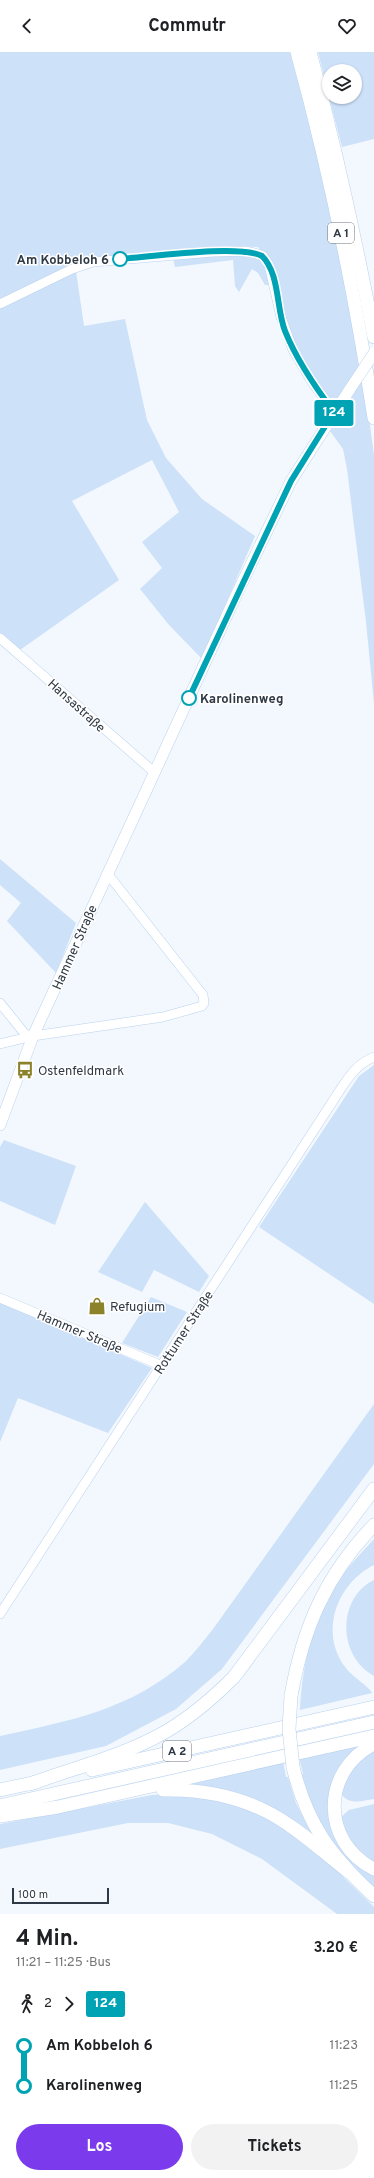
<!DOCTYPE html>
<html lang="de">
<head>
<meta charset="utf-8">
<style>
	:root { --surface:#fff; --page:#f2f2f2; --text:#202124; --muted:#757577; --accent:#7c3aed }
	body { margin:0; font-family:Overpass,sans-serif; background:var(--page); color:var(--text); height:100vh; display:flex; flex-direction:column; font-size:15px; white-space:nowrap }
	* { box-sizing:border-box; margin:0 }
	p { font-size:13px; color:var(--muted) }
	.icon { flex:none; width:22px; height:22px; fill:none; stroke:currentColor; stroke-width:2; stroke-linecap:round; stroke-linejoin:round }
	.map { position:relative; height:1862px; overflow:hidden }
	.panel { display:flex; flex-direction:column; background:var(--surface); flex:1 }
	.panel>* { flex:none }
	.badge { padding:0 8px; border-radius:3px; font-size:14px; line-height:26px }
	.tools { position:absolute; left:322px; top:12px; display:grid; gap:8px }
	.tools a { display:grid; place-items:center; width:40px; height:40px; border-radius:50%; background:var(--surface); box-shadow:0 1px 3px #0004; font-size:20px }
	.scale { position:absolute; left:12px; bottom:10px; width:97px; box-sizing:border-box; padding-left:4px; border:2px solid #2f3945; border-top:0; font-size:11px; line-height:14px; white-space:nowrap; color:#2f3945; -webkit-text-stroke:3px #fff; paint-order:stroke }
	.map>.badge { position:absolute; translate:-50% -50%; box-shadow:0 0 0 2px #fff }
	.legs { display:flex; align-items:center; gap:6px; height:44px; padding:0 16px; font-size:13px }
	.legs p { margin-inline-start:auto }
	.summary { display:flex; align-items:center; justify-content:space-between; height:68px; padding:0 16px }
	h1 { font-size:22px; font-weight:700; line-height:30px }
	.primary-button { display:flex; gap:8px; margin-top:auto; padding:8px 16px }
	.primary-button a { flex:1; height:46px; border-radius:24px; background:var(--accent); color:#fff; font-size:16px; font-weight:700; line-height:46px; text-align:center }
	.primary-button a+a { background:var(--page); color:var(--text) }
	ul { padding:0 16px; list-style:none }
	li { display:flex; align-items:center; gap:14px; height:40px; font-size:15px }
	li i { display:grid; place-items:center; width:6px; height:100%; margin:0 5px; background:currentColor }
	li i::after { content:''; width:10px; height:10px; margin:-5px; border:3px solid; border-radius:50%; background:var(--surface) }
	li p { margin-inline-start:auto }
	li:first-child i { background:linear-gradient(#0000 50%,currentColor 0) }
	li:last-child i { background:linear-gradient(currentColor 50%,#0000 0) }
	header { display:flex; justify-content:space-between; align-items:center; height:52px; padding:0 16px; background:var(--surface); font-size:18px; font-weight:700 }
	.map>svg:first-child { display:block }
</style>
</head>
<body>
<header><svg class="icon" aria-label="back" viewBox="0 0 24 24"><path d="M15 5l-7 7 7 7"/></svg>Commutr<svg class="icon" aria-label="heart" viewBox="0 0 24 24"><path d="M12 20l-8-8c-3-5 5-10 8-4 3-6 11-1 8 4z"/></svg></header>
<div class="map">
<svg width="374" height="1862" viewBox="0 0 374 1862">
	<rect width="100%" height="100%" fill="#f3f8fe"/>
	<!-- green -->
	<g fill="#cde1f9">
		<path d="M0 0H290L331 153 361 308 374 403V652L366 570 347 417 343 397 330 379 340 366 292 291 283 264 273 214 258 195 230 194 93 206 83 208 76 219 84 274 125 267 147 368 166 406 202 447 255 484 202 607 169 573 140 537 162 516 142 490 179 460 152 408 72 449 119 528 20 598 0 581Z"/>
		<path d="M318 0H374V87L342 95 329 45H355V19H329V44Z"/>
		<path d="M252 203 264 209 271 233H265L258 221 252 217 239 240 235 234 233 208 175 215 173 206Z"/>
		<path d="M0 807 76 871 56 921 7 869 21 851 0 833Z"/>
		<path d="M374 1013V1252L259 1175 359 1024Z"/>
		<path d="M4 1088 76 1114 55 1173 0 1149V1095Z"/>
		<path d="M145 1150 209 1224 199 1240 154 1218 142 1240 98 1220Z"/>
		<path d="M151 1245 187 1260 158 1305 122 1291Z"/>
		<path d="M0 1250 152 1316 108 1381 18 1346 0 1390Z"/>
		<path d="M374 1352V1412L222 1617 176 1657 106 1694 0 1718V1684C69 1669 130 1658 185 1610 195 1600 204 1588 213 1577Z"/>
		<path d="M374 1487V1513C336 1532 319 1581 346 1616 351 1624 370 1635 372 1641L300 1658C302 1614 312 1570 336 1532 346 1516 361 1502 374 1487Z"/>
		<path d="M374 1528V1624C337 1604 337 1546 374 1528Z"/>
		<path d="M364 1690 348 1706 333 1775 374 1822V1837L351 1815 320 1775 300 1724 303 1722 299 1705Z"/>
		<path d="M374 1694V1747C361 1749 348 1754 340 1740L344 1723Z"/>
		<path d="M283 1709 286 1725H288L296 1751 315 1788 276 1760 170 1735Z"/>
		<path d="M183 1741 243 1753 308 1790 374 1855V1862H337L262 1807 212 1782 168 1771H128L0 1797V1772L152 1743Z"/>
		<path d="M374 1752V1813L349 1791 341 1765 349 1758Z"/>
	</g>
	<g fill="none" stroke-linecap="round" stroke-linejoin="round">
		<!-- minor casing -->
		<g stroke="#b9d1ee" stroke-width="10">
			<g id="minor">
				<path d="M0 252 72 217 93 210 213 200 246 199 258 202 263 204 269 213 281 265 293 298 312 330 334 360"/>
				<path d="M0 586 154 720"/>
				<path d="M0 951 25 982 33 984"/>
				<path d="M0 992 33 984 163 965 202 954 204 951 203 943 107 821"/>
				<path d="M0 1246 160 1313"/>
				<path d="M0 1562 340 1038C350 1023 357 1012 374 1005"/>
			</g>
		</g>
		<!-- major casing -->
		<g stroke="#b9d1ee" stroke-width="12">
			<path id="major" d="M0 1073 33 984 240 535 291 429 350 337"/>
		</g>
		<!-- highway casing -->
		<g stroke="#b9d1ee" stroke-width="14">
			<g id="highway">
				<path d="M297 0C330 120 355 242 374 366"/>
				<path d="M310 0C335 94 356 189 374 285"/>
				<path d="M291 1644C303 1575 326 1523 374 1473"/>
				<path d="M374 1692C321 1719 321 1790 374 1817"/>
				<path d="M293 1715C307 1773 331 1804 374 1844"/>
				<path d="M92 1718 374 1655"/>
				<path d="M30 1732C71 1717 115 1706 154 1686 184 1671 210 1649 234 1625L374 1437"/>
				<path d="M0 1738 37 1730"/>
				<path d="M163 1738C208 1737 252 1747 289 1773 310 1787 329 1805 349 1820"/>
				<path d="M0 1754 374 1670"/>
				<path d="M0 1764 58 1755 374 1684"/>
			</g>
		</g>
		<!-- minor -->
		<use href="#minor" stroke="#fff" stroke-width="9"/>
		<!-- major -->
		<use href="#major" stroke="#fff" stroke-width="11"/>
		<!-- highway -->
		<use href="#highway" stroke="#fff" stroke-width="13"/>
		<!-- major-bridge casing -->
		<g stroke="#b9d1ee" stroke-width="12" stroke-linecap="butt">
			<path id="major-bridge" d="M350 337 374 301"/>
		</g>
		<!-- highway-bridge casing -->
		<g stroke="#b9d1ee" stroke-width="14" stroke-linecap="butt">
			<path id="highway-bridge" d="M291 1644 289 1677 293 1715"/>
		</g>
		<!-- major-bridge -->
		<use href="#major-bridge" stroke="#fff" stroke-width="11"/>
		<!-- highway-bridge -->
		<use href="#highway-bridge" stroke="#fff" stroke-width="13"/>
	</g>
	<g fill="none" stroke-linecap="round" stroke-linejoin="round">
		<!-- line-1 casing -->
		<g stroke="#fff" stroke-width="9">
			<path id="line-1" d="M120 207C150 205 239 192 262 204 280 222 276 256 285 279 297 309 315 335 334 360L291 429 189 646"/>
		</g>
		<!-- line-1 -->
		<use href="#line-1" stroke="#00a3b4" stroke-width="6"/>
	</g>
	<!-- icons -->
	<defs>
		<g id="bus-bare" transform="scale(1.38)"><path d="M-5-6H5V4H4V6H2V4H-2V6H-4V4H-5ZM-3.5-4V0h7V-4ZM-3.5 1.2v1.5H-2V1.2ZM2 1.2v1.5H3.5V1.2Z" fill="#8c822a" stroke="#fff" stroke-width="2.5" paint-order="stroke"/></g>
		<g id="shop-bare" transform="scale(1.38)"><path d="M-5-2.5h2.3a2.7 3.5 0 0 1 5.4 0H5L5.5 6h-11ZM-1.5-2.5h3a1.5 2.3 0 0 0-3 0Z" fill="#8c822a" stroke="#fff" stroke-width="2.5" paint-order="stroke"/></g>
	</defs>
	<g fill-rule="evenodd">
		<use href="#bus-bare" x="25" y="1018"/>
		<use href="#shop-bare" x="97" y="1254"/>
	</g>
	<!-- markers -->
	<g fill="#fff" stroke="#00a3b4" stroke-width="2">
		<circle cx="120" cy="207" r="7"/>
		<circle cx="189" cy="646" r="7"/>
	</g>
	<g text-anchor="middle" stroke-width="3" stroke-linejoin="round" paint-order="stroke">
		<!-- shield labels -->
		<g fill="#fff" stroke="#6d747d" stroke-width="1">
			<rect x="328" y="171" width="26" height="20" rx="3"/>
			<rect x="163" y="1689" width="28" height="20" rx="3"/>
		</g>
		<g font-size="12" font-weight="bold" fill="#2f3945">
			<text x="341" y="185">A 1</text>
			<text x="177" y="1703">A 2</text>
		</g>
		<!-- stop labels -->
		<g font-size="13" font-weight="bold" fill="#2f3945" stroke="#fff" text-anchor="end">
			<text x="109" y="212">Am Kobbeloh 6</text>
			<text x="200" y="651" text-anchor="start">Karolinenweg</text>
		</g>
		<!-- street labels -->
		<g font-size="13" fill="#2f3945" stroke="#fff">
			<text transform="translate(77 653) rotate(42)" y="5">Hansastraße</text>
			<text transform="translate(74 895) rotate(-66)" y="5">Hammer Straße</text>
			<text transform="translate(80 1279) rotate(23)" y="5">Hammer Straße</text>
			<text transform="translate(183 1280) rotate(-57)" y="5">Rottumer Straße</text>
		</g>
		<!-- poi labels -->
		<g font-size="13" fill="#2f3945" stroke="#fff" text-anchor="start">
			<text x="38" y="1023">Ostenfeldmark</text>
			<text x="110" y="1259">Refugium</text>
		</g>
	</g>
</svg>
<div class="tools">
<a><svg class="icon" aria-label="layers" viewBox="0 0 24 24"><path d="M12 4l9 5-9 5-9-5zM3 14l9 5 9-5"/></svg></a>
</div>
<div class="scale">100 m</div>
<b class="badge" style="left:334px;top:361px;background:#00a3b4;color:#fff">124</b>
</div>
<section class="panel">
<div class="summary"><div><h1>4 Min.</h1><p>11:21 – 11:25 · Bus</p></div><b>3.20 €</b></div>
<div class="legs"><svg class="icon" aria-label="walk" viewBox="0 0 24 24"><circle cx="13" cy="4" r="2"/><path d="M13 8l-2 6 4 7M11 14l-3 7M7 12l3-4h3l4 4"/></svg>2<svg class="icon" aria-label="forward" viewBox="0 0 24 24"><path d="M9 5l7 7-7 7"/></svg><b class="badge" style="background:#00a3b4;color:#fff">124</b></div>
<ul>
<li><i style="color:#00a3b4"></i><b>Am Kobbeloh 6</b><p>11:23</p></li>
<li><i style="color:#00a3b4"></i><b>Karolinenweg</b><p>11:25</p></li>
</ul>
<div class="primary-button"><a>Los</a><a>Tickets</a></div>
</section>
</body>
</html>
